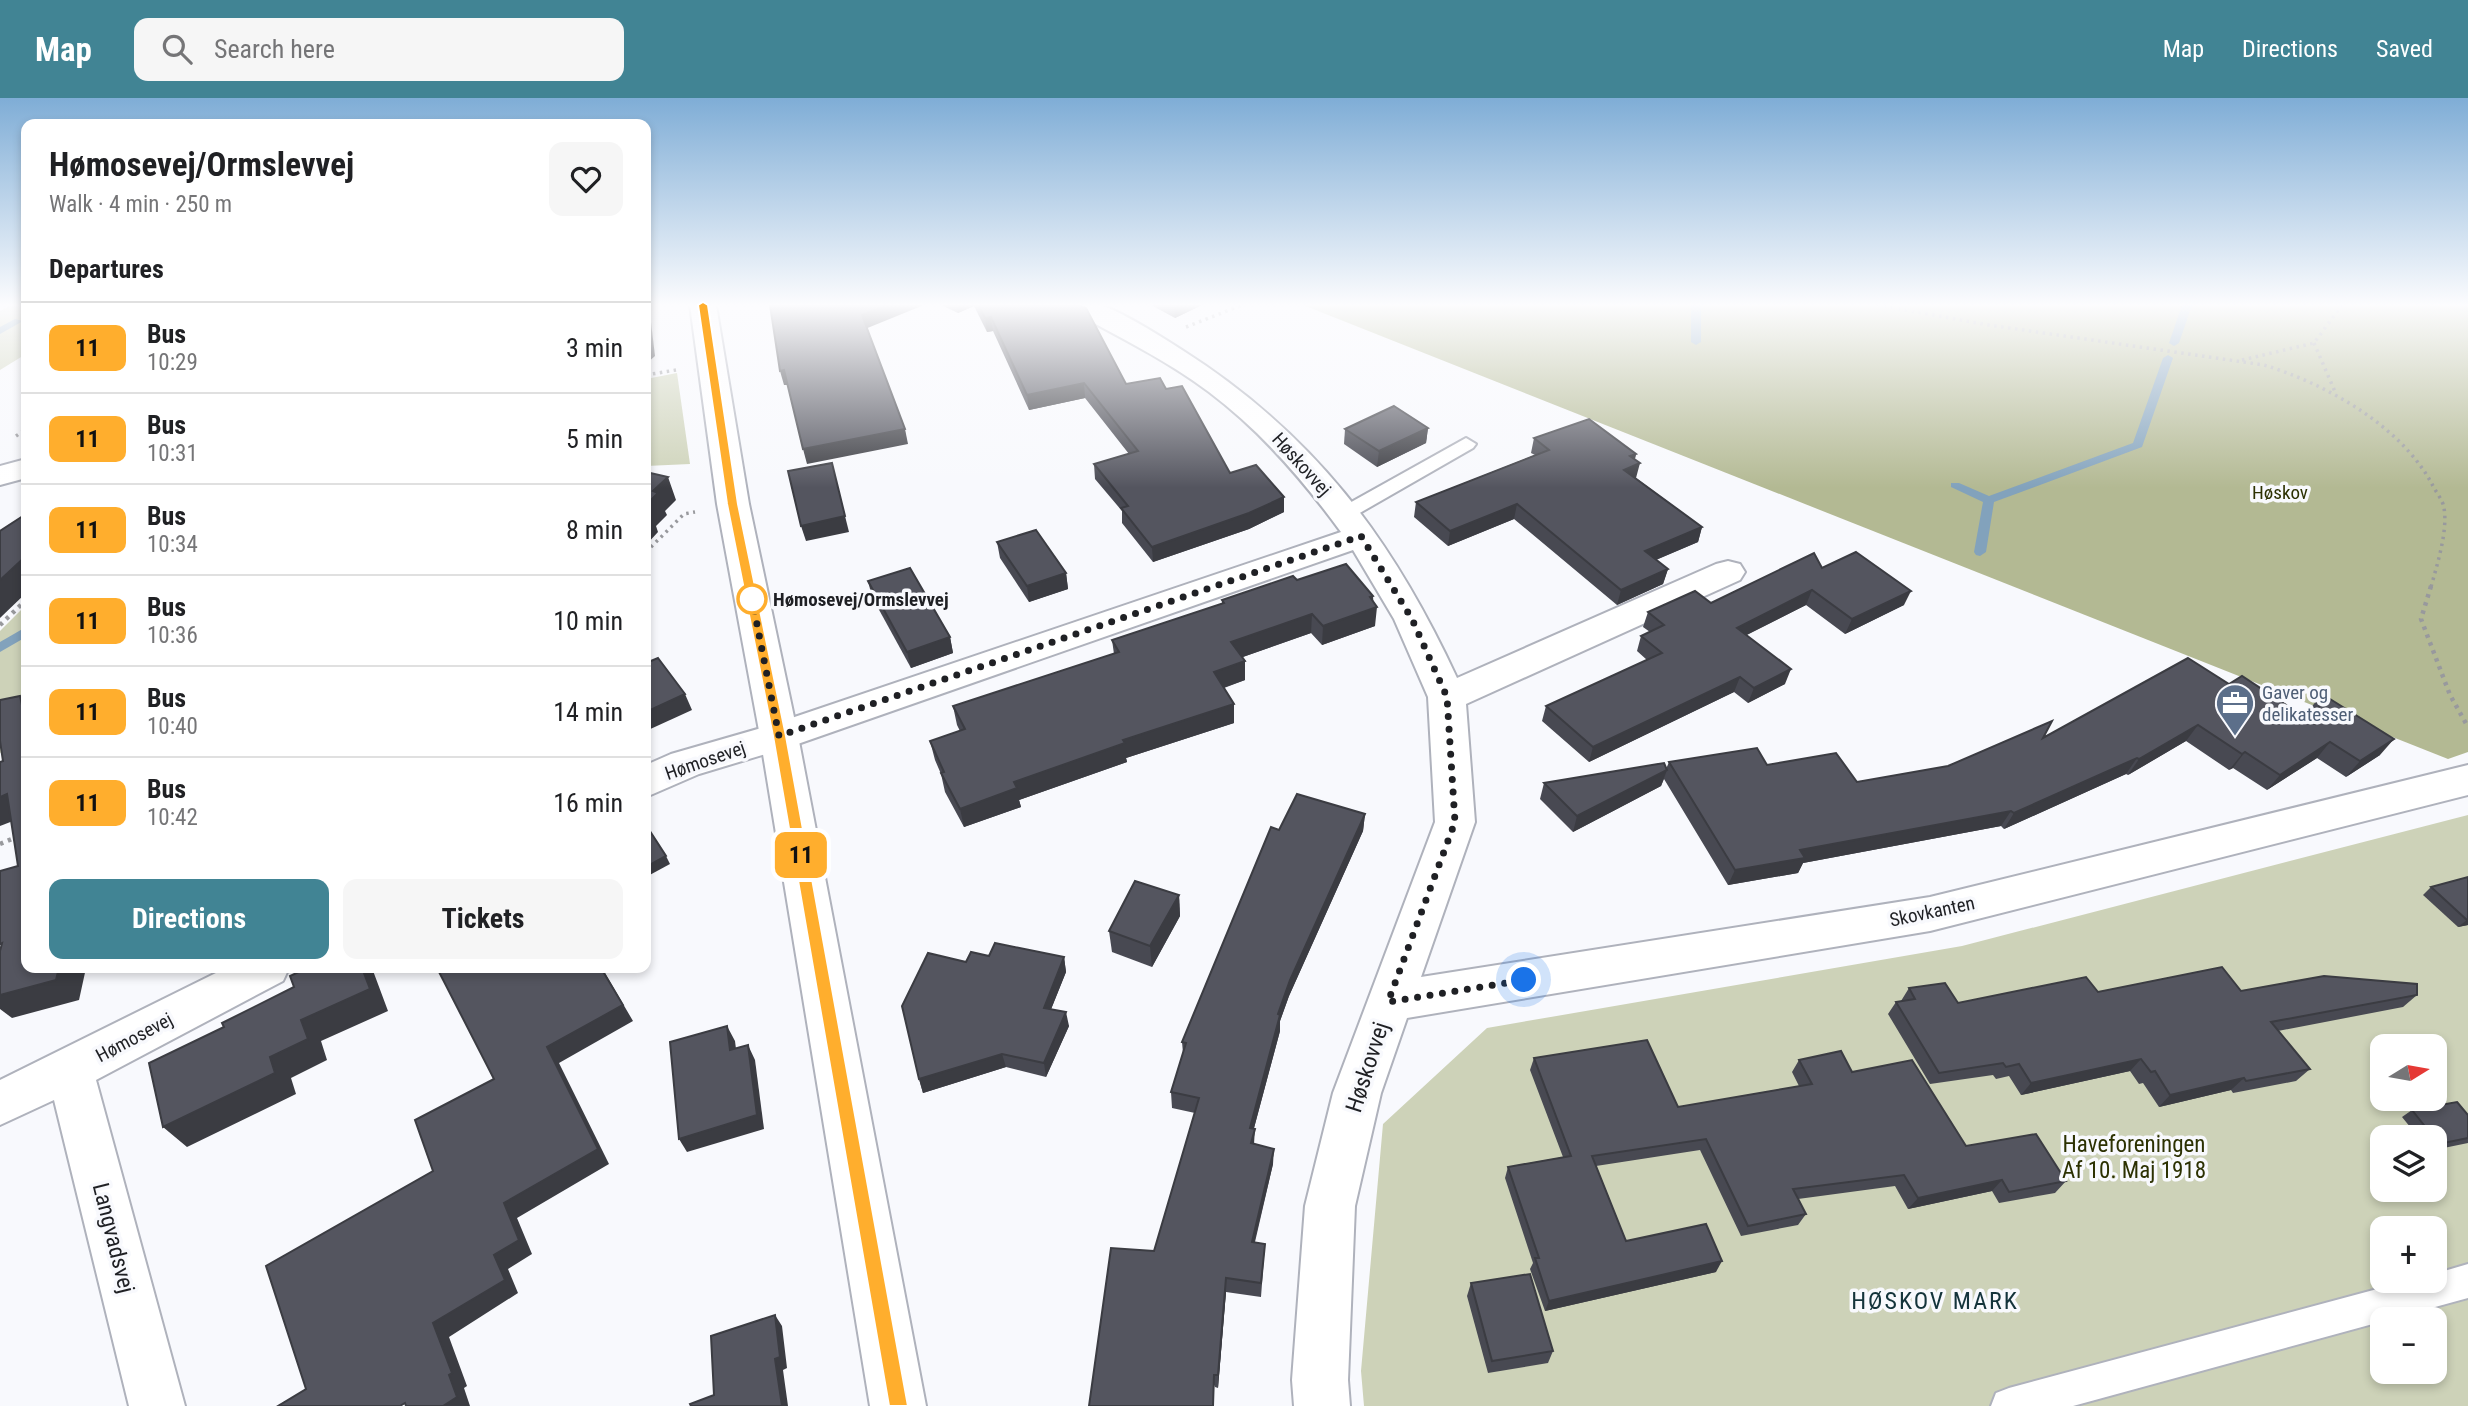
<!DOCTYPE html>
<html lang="en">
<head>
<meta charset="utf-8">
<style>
	:root { --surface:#fff; --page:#f6f6f6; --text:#202124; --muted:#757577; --line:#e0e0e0; --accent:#418494 }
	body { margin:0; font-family:"Roboto Condensed",sans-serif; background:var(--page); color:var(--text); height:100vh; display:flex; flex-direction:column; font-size:26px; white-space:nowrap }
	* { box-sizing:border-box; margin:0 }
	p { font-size:23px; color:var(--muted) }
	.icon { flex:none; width:38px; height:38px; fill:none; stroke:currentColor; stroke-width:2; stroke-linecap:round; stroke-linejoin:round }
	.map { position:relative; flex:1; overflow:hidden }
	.details { position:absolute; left:21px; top:21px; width:630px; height:854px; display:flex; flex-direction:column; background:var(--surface); border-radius:14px; box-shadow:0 4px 10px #0003 }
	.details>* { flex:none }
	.badge { padding:0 14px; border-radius:10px; font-size:24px; line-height:46px }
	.needle { width:46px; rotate:79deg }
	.fabs { position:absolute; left:2370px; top:936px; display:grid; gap:14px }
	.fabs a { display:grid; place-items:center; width:77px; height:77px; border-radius:14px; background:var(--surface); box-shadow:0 4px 10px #0003; font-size:35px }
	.you { position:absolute; width:35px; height:35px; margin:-18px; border:5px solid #fff; border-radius:50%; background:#1a73e8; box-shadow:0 0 0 10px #1a73e833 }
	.map>.badge { position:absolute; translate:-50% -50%; box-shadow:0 0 0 4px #fff }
	h2 { padding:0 28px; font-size:26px; line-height:63px }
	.round { display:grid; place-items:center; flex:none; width:74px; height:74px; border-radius:14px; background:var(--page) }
	.head { display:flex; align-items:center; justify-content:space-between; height:119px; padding:0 28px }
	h1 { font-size:33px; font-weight:700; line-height:52px }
	.cta { display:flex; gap:14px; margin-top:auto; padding:14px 28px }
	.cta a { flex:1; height:80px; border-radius:14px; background:var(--accent); color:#fff; font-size:28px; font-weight:700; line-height:80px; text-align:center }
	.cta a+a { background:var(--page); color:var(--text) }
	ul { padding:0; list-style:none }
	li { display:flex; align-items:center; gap:21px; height:91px; padding:0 28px; border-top:2px solid var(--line) }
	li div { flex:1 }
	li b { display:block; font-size:26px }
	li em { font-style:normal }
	li .badge { min-width:77px; font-weight:700; text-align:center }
	header { display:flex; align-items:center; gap:42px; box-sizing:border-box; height:98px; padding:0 35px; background:var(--accent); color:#fff }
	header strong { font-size:33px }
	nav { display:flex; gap:38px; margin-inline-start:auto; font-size:24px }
	.search { width:490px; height:63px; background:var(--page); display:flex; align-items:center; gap:18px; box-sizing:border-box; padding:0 24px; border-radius:14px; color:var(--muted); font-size:26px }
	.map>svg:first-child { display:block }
</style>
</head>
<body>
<header>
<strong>Map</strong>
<div class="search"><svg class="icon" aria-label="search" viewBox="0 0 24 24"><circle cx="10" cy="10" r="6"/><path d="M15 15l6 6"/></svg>Search here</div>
<nav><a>Map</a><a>Directions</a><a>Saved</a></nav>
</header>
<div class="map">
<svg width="2468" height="1308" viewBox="0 0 2468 1308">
	<rect width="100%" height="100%" fill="#f8f9fd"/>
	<!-- green -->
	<g fill="#cdd2b8" fill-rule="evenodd">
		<path d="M12 207H26V256L0 272V213Z"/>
		<path d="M677 275 690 366 646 368V281Z"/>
		<path d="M26 507V644L0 655V533Z"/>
		<path d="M2468 717V1308H1364L1361 1273 1383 1026 1487 930 1962 848ZM2382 948H2434V1001H2382ZM2382 1040H2434V1092H2382ZM2382 1130H2434V1183H2382ZM2382 1222H2434V1274H2382Z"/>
	</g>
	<!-- forest -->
	<path fill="#b3b993" d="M1303 207H2468V654L2448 661Z"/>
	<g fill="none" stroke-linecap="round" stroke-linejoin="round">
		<!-- stream -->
		<g fill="#82a2bc" fill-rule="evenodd">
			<path d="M1691 207H1701V244L1696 247 1691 244Z"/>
			<path d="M2182 207H2192L2179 245 2174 248 2169 245Z"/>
			<path d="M15 221 23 223 0 236V229Z"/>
			<path d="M2168 257 2173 260 2142 349 1994 404 1986 454 1980 458 1976 457 1974 454 1983 404 1951 389V385H1959L1989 398 2133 345 2163 260Z"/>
			<path d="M26 529V539L0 554V544Z"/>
		</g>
		<!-- service casing -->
		<g stroke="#afb2bc" stroke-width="4">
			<g id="service">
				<path d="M1466 340 1476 346 1473 350 1351 420H1337L1334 416 1337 412Z"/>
				<path d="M2468 1166V1200L2073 1308H1991L1996 1295 2009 1290 2407 1183H2434V1176Z"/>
			</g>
		</g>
		<!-- minor casing -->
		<g stroke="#afb2bc" stroke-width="4">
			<g id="minor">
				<path d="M1067 207C1077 207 1089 205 1099 207 1116 210 1165 241 1182 252 1314 336 1392 440 1457 580L1716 466 1728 463 1740 466 1745 474 1740 482 1466 606 1475 724 1421 879 1930 799 2468 667V697L1930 833 1407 920 1381 995 1355 1108 1348 1282 1350 1308H1294L1292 1282 1305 1108 1333 995 1435 724 1428 599 1394 521 1353 452 792 648 699 676 646 699V667L671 656 768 628 1341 434C1303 382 1261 333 1209 294 1166 262 1118 238 1071 213Z"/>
				<path d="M26 361V380L0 387V368Z"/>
				<path d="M226 870H289L283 883 96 982 185 1308H129L54 1002 0 1027V982Z"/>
			</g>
		</g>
		<!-- tertiary casing -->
		<g stroke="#afb2bc" stroke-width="4">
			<path id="tertiary" d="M690 207H716L749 406 798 638 926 1308H870L760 638 717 406Z"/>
		</g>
		<!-- path-far1 -->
		<g stroke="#98999d" stroke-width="3.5" stroke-dasharray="2.5 4.5" stroke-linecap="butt">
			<path d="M1877 207 1989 227 2264 267C2326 286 2400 327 2432 386 2435 393 2443 402 2444 410 2448 433 2437 467 2431 489"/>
			<path d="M1186 229 1242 207"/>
			<path d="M2314 245 2336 296"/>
			<path d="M2242 262 2314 245 2342 207"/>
			<path d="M646 277 676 272"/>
			<path d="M16 338 26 331"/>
			<path d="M646 454 684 416 695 414"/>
		</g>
		<!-- path -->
		<g stroke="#98999d" stroke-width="4.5" stroke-dasharray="3.5 5" stroke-linecap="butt">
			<path d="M2431 488 2421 521 2450 597 2468 629"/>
			<path d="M0 527 26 502"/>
			<path d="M0 746 26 735"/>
		</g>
		<!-- service -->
		<use href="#service" fill="#fff" fill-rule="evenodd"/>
		<!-- minor -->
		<use href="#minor" fill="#fff" fill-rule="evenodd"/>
		<!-- tertiary -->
		<use href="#tertiary" fill="#fff" fill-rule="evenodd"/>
	</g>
	<!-- wall -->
	<g fill="#484952">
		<path d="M941 207H1079L1126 286 1166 291 1230 375 1284 414 1249 431 1153 464 1122 425V413L1095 381 1094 366 1129 356 1085 300 1029 312 993 233 987 234 974 208 958 215Z"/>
		<path d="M1151 207H1202L1175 220Z"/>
		<path d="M1428 330 1426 345 1377 369 1344 346 1345 331Z"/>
		<path d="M1534 340 1636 356 1635 361 1636 380 1702 429 1698 444 1656 462 1668 471 1663 486 1617 507 1514 421 1448 448 1414 419 1416 404 1535 357 1531 355Z"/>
		<path d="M997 444 1066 475 1068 491 1029 504 1000 460Z"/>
		<path d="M1822 470 1904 507 1845 536 1806 507 1746 537 1785 586 1748 605 1734 594 1589 664 1542 623 1546 608 1647 562 1637 553 1641 538 1650 534 1643 529 1648 514 1711 505Z"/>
		<path d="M1297 482 1373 498 1375 528 1322 547 1311 535 1243 559 1245 582 1224 590 1234 625 1126 660 1127 664 1019 702 1021 709 964 729 945 694 941 676 935 662 930 643 960 633 957 627 953 608 1114 556 1112 542 1222 506V502Z"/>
		<path d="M868 483 950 539 953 555 911 570 872 499Z"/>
		<path d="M2229 586 2307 621 2309 612 2322 596 2380 657 2346 679 2317 660 2267 692 2233 670 2229 672 2186 643 2128 677 2126 676 2004 731 2001 728 1803 765 1798 775 1728 787 1664 681 1661 688 1573 734 1540 701 1544 685 1666 671 1669 664 1767 667 1857 684 1948 668Z"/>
		<path d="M1365 716 1363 733 1289 898 1280 923V933L1254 1030V1046L1273 1066 1255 1144 1265 1146 1261 1199 1226 1194 1218 1290 1215 1289 1154 1153 1195 1015 1172 1010 1171 994 1183 955 1182 944 1279 732Z"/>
		<path d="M2468 779V827L2458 829 2423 797 2431 789Z"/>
		<path d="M1179 797 1180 818 1152 869 1112 854 1109 833Z"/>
		<path d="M989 858 1064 859 1066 874 1051 911 1069 928 1046 979 1006 969 923 995 919 981 966 864Z"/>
		<path d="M1909 890 1958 905 2098 894 2241 893 2417 897 2403 909 2278 933 2310 971 2296 983 2233 995 2231 992 2159 1009 2143 985 2139 986 2130 973 2021 997 2009 978 1996 981 1993 977 1930 986 1888 916 1896 904 1901 903Z"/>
		<path d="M1534 960 1678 1009 1799 988 1792 974 1799 962 1852 974 1966 1048 2066 1083 2055 1095 1999 1105 1992 1093 1908 1111 1895 1088 1798 1101 1806 1116 1798 1127 1741 1138 1700 1052 1596 1068 1626 1143 1716 1174 1545 1213 1530 1171 1533 1165 1505 1080 1508 1069 1563 1059 1530 972Z"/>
		<path d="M2412 1012 2468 1017V1045L2434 1052V1040H2419L2402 1019Z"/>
		<path d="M1471 1185 1553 1253 1548 1265 1488 1275 1467 1198Z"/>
	</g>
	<!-- shaded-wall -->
	<g fill="#3b3c42">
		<path d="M646 207H649L655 258 646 266Z"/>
		<path d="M887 207H924L865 231 862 217Z"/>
		<path d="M957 207H974V208L958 215Z"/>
		<path d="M1174 207H1202L1175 220Z"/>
		<path d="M991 219 993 233 987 234 985 220Z"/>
		<path d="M784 272 788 287H784L780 273Z"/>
		<path d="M1084 285 1085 300 1029 312 1027 297Z"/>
		<path d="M1428 330 1426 345 1377 369 1379 353Z"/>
		<path d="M905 331 908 346 807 366 803 351Z"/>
		<path d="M1636 356 1633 368 1640 365 1636 380 1620 386 1624 372 1630 358Z"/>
		<path d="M668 379 676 402 665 413 667 417 656 428 658 434 646 447V407L653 393Z"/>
		<path d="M1284 399V414L1249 431 1153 464 1152 449Z"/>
		<path d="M1517 406 1514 421 1448 448 1450 433Z"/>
		<path d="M845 418 849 434 806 443 801 428Z"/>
		<path d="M1702 429 1698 444 1641 468 1645 453Z"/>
		<path d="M26 458V495L0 520V482Z"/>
		<path d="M1668 471 1663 486 1617 507 1621 492Z"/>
		<path d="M1066 475 1068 491 1029 504 1027 488Z"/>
		<path d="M1812 492 1806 507 1731 545 1737 530Z"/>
		<path d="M1911 493 1904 507 1845 536 1852 521Z"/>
		<path d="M1373 498 1372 511 1377 509 1375 528 1322 547 1323 528Z"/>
		<path d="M1312 516 1311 535 1231 563V544Z"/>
		<path d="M950 539 953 555 911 570 907 554Z"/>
		<path d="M1245 563V582L1214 593V574Z"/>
		<path d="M1791 571 1785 586 1748 605 1754 590Z"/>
		<path d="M1740 579 1734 594 1589 664 1593 649Z"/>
		<path d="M685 596 692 612 646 633V614Z"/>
		<path d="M20 598 26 605V625Z"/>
		<path d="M1234 606V625L1126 660 1127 664 1019 702 1021 709 964 729 960 711 1014 684 1123 642Z"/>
		<path d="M2198 627 2186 643 2128 677 2139 661Z"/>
		<path d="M2394 641 2380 657 2346 679 2360 663Z"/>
		<path d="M2330 644 2317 660 2267 692 2280 677Z"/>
		<path d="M2245 654 2233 670 2229 672 2242 656Z"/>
		<path d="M2137 660 2126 676 2004 731 2014 715Z"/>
		<path d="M1667 672 1661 688 1573 734 1577 718Z"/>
		<path d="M7 696 26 718 0 728V699Z"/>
		<path d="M2011 713 2001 728 1803 765 1798 775 1728 787 1735 772 1800 752Z"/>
		<path d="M1365 716 1363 733 1289 898 1280 923V933L1250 1045V1030L1278 916 1290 882Z"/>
		<path d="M666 758 670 766 646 779V769Z"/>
		<path d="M1179 797 1180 818 1152 869 1150 848Z"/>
		<path d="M2468 821V827L2458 829 2467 822Z"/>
		<path d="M1064 859 1066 874 1046 924 1044 910Z"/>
		<path d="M59 870H86L79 902 12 920 0 911V897Z"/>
		<path d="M362 870H372L388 913 321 943 327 962 291 980 296 996 187 1049 163 1029 270 959 301 922Z"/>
		<path d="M602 870 633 923 559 965 609 1066 517 1120 532 1156 508 1171 518 1195 449 1239 467 1288 464 1290 470 1308H443L449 1277 433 1225 494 1157 504 1105 547 949Z"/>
		<path d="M1066 914 1069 928 1046 979 1044 965Z"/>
		<path d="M727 928 735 943 738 967 730 952Z"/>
		<path d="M748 947 755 962 764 1031 687 1054 679 1041Z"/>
		<path d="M1002 956 1006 969 923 995 919 981Z"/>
		<path d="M2141 961 2130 973 2021 997 2031 985Z"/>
		<path d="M2244 980 2231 992 2159 1009 2170 997Z"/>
		<path d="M1255 1031 1254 1046 1251 1045Z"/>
		<path d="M1274 1051 1273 1066 1251 1158 1252 1144Z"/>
		<path d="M2002 1082 1992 1093 1908 1111 1918 1100Z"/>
		<path d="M1722 1163 1716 1174 1545 1213 1549 1203Z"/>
		<path d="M1226 1180V1194L1218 1290V1277Z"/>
		<path d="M775 1217 782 1228 787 1270 783 1272 788 1308H782L775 1261Z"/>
	</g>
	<!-- building -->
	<g fill="#54555f" stroke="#3b3c42" stroke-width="2">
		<path d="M770 207H887L862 217 905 331 803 351 784 272 780 273Z"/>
		<path d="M978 207H1079L1086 210 1126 286 1160 280 1166 291 1182 288 1230 375 1256 367 1284 399 1249 415 1152 449 1121 410 1128 408 1094 366 1138 353 1084 285 1027 297 991 219 985 220Z"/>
		<path d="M646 220 648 238 646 240Z"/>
		<path d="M1394 308 1428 330 1379 353 1345 331Z"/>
		<path d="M1589 321 1636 356 1630 358 1640 365 1624 372 1702 429 1645 453 1668 471 1621 492 1517 406 1450 433 1416 404 1549 352 1534 340Z"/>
		<path d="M832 365 845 418 801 428 788 373Z"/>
		<path d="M646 374 668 379 653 393 658 395 646 407Z"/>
		<path d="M26 416V458L0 482V433Z"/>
		<path d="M1036 432 1066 475 1027 488 997 444Z"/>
		<path d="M1856 454 1911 493 1852 521 1812 492 1737 530 1791 571 1754 590 1740 579 1593 649 1546 608 1662 555 1641 538 1664 527 1648 514 1695 493 1711 505 1814 455 1822 470Z"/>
		<path d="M1346 466 1373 498 1370 499 1377 509 1323 528 1312 516 1231 544 1245 563 1214 574 1234 606 1123 642 1125 645 1014 684 1017 690 960 711 941 675 944 674 930 643 965 631 953 608 1119 554 1112 542 1224 505 1222 502 1293 478 1297 482Z"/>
		<path d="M910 470 950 539 907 554 868 483Z"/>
		<path d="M658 560 685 596 646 614V565Z"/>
		<path d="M2188 560 2229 586 2242 578 2315 626 2322 596 2394 641 2360 663 2330 644 2280 677 2245 654 2242 656 2198 627 2139 661 2137 660 2014 715 2011 713 1800 752 1805 760 1735 772 1669 664 1757 650 1767 667 1836 655 1857 684 1948 668 2052 623 2043 640Z"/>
		<path d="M20 598 26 625V870H59L56 882 0 897V853L2 845 0 846V773L18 768 7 696 0 699V664L3 663 0 643V602Z"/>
		<path d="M1664 665 1667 672 1577 718 1544 685Z"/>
		<path d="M1297 696 1365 716 1290 882 1278 916 1280 917 1250 1030 1255 1031 1251 1045 1274 1051 1252 1144 1265 1146 1261 1185 1226 1180 1218 1277H1214L1213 1308H1089L1111 1150 1154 1153 1199 1000 1171 994 1186 945 1182 944 1271 729 1279 732Z"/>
		<path d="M646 727 666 758 646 769Z"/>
		<path d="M2468 779V821L2467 822 2431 789Z"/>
		<path d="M1135 783 1179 797 1150 848 1109 833Z"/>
		<path d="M995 845 1064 859 1044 910 1066 914 1044 965 1002 956 919 981 902 908 928 855 966 864 971 854 989 858Z"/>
		<path d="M2222 869 2241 893 2324 878 2417 886V897L2271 924 2310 971 2246 983 2244 980 2170 997 2155 973 2151 974 2141 961 2031 985 2019 966 2006 969 2003 965 1939 975 1896 904 1915 901 1909 890 1945 885 1958 905 2086 879 2098 894Z"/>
		<path d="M307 870H362L370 891 301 922 308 941 270 959 275 975 163 1029 149 965 224 929 222 925 294 889 290 878Z"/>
		<path d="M437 870H601L623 907 547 949 598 1051 504 1105 519 1142 494 1157 505 1182 433 1225 452 1275 449 1277 457 1299 443 1308H406L405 1305 400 1308H278L306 1291 266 1168 433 1073 415 1022 494 981Z"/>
		<path d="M727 928 730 952 748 947 757 1017 679 1041 670 944Z"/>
		<path d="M1647 942 1678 1009 1812 986 1799 962 1841 953 1852 974 1912 962 1966 1048 2036 1036 2066 1083 2009 1094 2002 1082 1918 1100 1904 1077 1793 1091 1806 1116 1748 1128 1706 1041 1592 1058 1626 1143 1706 1126 1722 1163 1549 1203 1535 1160H1539L1508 1069 1571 1058 1534 960Z"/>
		<path d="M2457 1004 2468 1017V1040L2439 1046 2412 1012Z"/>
		<path d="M1530 1176 1553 1253 1492 1263 1471 1185Z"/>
		<path d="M775 1217 780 1259 775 1261 782 1308H691L690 1306 714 1297 711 1238Z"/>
	</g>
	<!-- sky -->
	<linearGradient id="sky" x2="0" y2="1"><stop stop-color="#7fadd6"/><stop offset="0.53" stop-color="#fcfcfe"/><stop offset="1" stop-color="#fcfcfe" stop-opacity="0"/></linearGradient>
	<rect width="2468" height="390" fill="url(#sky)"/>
	<!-- line -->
	<path fill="#ffae2d" stroke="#fff" stroke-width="2" d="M703 204 708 207 738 406 786 638 908 1308H889L773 638 727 406 698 207Z"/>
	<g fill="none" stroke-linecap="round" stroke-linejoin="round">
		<!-- walk -->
		<path stroke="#1f2024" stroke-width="7" stroke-dasharray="0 12.6" d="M752 501 779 638 1361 438 1412 521 1447 599 1455 724 1388 904 1524 882"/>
	</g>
	<!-- icons -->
	<defs>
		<g id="office-pin" transform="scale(2.0125)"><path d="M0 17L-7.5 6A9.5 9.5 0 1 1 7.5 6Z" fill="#5c6f8a" stroke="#f8f9fd"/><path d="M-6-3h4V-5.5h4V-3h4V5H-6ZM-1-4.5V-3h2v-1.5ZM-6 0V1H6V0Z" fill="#fff"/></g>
	</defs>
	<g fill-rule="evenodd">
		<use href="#office-pin" x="2235" y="605"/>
	</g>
	<!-- markers -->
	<circle fill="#fff" stroke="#ffae2d" stroke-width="3.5" cx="752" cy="501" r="14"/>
	<g text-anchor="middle" stroke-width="7" stroke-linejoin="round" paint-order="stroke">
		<!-- street labels -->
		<g font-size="19" fill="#1f2024" stroke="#f8f9fd">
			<text transform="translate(1302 366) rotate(48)" y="7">Høskovvej</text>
			<text transform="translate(705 662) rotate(-19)" y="7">Hømosevej</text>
			<text transform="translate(1932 813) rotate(-12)" y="7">Skovkanten</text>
			<text transform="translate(134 939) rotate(-28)" y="7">Hømosevej</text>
		</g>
		<!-- park labels -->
		<g font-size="19" fill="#2c3102" stroke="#f8f9fd">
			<text x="2280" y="401">Høskov</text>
		</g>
		<!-- stop labels -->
		<g font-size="19" font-weight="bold" fill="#1f2024" stroke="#f8f9fd" text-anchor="start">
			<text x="773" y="508">Hømosevej/Ormslevvej</text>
		</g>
		<!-- service labels -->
		<g font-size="19" fill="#4e5e75" stroke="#f8f9fd" text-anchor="start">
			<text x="2262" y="601">Gaver og<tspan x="2262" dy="22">delikatesser</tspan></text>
		</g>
		<!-- near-street labels -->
		<g font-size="23" fill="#1f2024" stroke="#f8f9fd">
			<text transform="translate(1367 969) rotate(-72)" y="8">Høskovvej</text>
			<text transform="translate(114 1140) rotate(76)" y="8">Langvadsvej</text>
		</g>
		<!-- near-park labels -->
		<g font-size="23" fill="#2c3102" stroke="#f8f9fd">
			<text x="2134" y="1054">Haveforeningen<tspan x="2134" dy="26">Af 10. Maj 1918</tspan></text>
		</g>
		<!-- near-neighbourhood labels -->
		<g font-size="24" letter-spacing="2" fill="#14343b" stroke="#f8f9fd">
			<text x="1935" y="1211">HØSKOV MARK</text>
		</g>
	</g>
</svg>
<div class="fabs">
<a><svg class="needle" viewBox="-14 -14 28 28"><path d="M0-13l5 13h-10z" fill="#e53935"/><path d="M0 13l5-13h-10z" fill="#757577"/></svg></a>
<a><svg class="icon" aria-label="layers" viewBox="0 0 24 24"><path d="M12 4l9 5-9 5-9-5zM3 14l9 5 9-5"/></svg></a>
<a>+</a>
<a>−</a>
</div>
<div class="you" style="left:1524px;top:882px"></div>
<b class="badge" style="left:801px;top:757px;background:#ffae2d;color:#111">11</b>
<section class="details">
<div class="head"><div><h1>Hømosevej/Ormslevvej</h1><p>Walk · 4 min · 250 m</p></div><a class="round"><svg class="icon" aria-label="heart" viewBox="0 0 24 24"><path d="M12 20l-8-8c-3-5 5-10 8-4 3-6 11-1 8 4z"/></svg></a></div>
<h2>Departures</h2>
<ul>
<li><span class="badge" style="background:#ffae2d;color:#111">11</span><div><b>Bus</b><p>10:29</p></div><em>3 min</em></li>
<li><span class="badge" style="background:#ffae2d;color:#111">11</span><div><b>Bus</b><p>10:31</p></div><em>5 min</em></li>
<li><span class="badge" style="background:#ffae2d;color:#111">11</span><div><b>Bus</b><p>10:34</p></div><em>8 min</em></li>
<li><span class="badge" style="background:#ffae2d;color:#111">11</span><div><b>Bus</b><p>10:36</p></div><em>10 min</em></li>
<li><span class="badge" style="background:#ffae2d;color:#111">11</span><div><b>Bus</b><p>10:40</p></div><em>14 min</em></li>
<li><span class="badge" style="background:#ffae2d;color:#111">11</span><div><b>Bus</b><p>10:42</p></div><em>16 min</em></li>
</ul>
<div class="cta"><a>Directions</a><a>Tickets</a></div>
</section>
</div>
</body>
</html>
